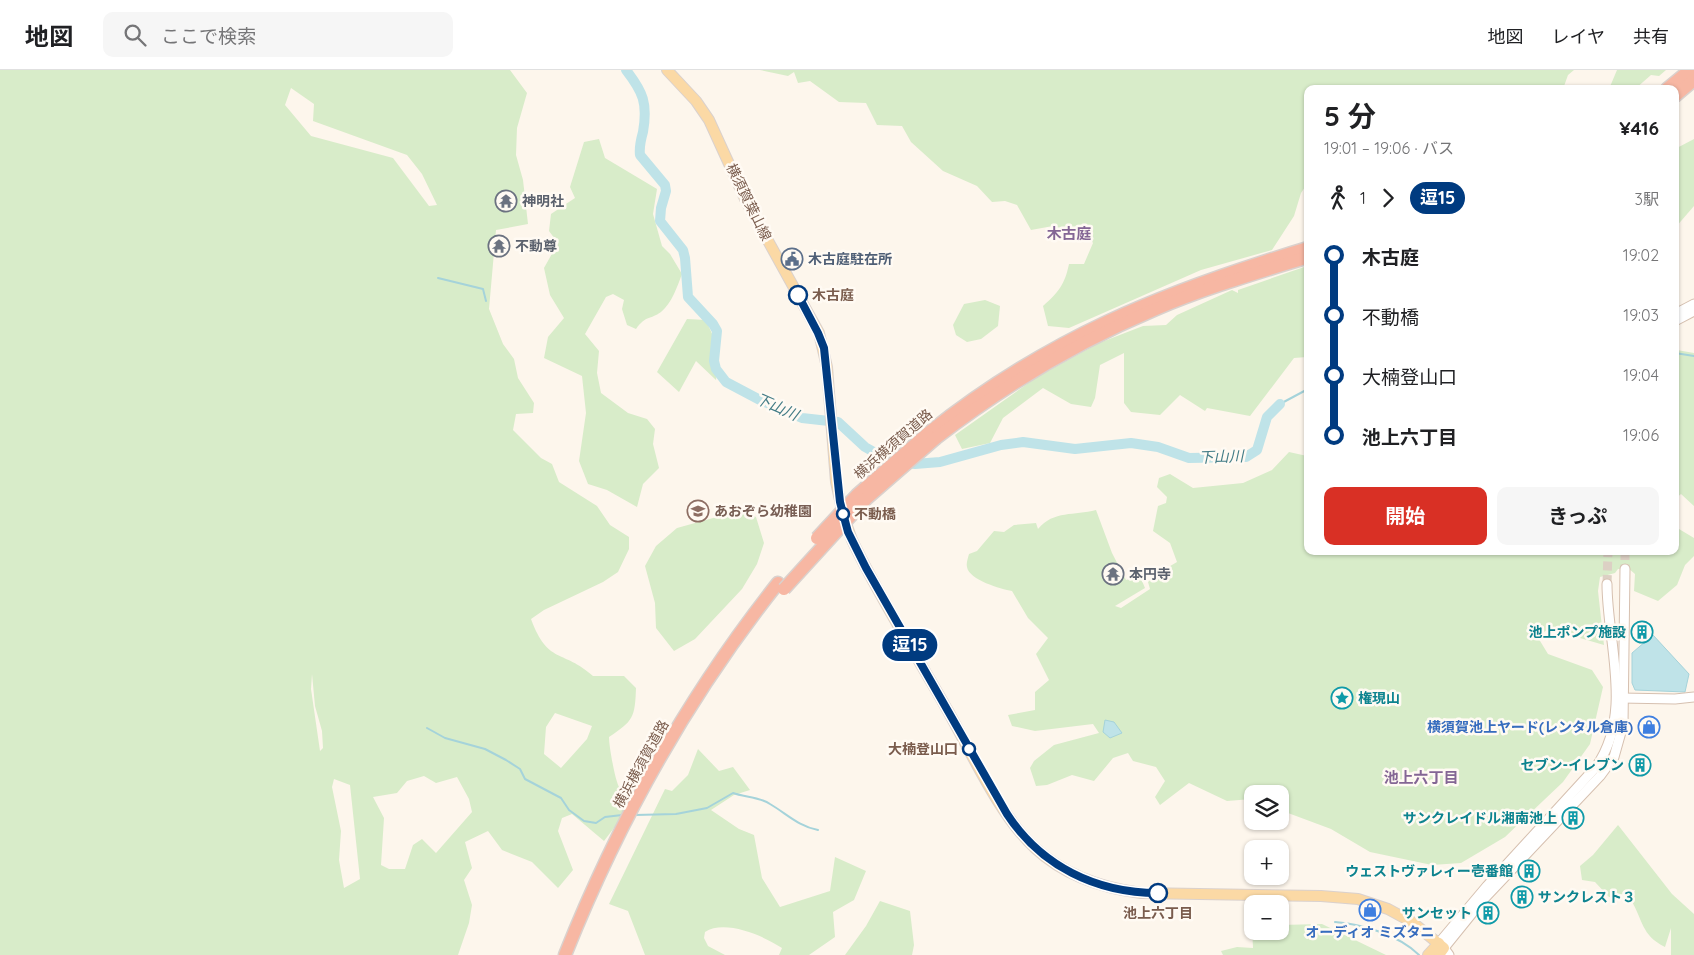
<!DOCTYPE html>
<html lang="ja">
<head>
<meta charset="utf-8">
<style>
	:root { --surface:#fff; --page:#f6f6f6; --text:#202124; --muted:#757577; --line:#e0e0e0; --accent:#d93025 }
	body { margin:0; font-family:Quicksand,"Noto Sans JP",sans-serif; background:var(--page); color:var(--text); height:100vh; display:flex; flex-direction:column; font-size:19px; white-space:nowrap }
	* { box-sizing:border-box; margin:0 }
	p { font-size:16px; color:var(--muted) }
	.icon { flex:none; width:28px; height:28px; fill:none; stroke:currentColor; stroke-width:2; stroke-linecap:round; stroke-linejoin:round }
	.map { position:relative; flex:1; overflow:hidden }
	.sheet { position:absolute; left:1304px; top:15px; width:375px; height:470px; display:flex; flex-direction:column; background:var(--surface); border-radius:10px; box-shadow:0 1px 4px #0004 }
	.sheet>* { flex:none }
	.badge { padding:0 10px; border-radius:16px; font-size:18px; line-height:32px }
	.tools { position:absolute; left:1244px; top:715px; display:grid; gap:10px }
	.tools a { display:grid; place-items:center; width:45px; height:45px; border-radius:10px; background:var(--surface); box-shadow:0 1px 4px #0004; font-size:25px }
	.map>.badge { position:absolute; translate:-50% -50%; box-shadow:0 0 0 2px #fff }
	.legs { display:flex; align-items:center; gap:8px; height:55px; padding:0 20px; font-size:16px }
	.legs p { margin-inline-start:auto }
	.headline { display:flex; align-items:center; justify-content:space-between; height:85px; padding:0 20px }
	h1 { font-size:28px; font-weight:700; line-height:38px }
	.primary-button { display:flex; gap:10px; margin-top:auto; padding:10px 20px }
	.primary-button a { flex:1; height:58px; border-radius:10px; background:var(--accent); color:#fff; font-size:20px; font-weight:700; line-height:58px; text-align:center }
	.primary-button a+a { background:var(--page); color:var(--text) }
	ul { padding:0 20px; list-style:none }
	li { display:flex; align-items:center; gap:18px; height:60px; font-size:19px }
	li i { display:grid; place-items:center; width:8px; height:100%; margin:0 6px; background:currentColor }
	li i::after { content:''; width:12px; height:12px; margin:-6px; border:4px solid; border-radius:50%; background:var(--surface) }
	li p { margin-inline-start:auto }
	li:first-child i { background:linear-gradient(#0000 50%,currentColor 0) }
	li:last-child i { background:linear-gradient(currentColor 50%,#0000 0) }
	header { display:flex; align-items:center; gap:30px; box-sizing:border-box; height:70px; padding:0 25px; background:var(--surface); border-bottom:1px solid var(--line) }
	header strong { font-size:24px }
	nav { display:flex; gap:28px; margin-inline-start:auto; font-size:18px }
	.search { width:350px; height:45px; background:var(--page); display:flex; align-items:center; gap:12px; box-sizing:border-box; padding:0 18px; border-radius:10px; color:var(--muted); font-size:19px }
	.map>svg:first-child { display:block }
</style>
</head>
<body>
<header>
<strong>地図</strong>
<div class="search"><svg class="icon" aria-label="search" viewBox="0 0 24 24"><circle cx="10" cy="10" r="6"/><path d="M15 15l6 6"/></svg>ここで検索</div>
<nav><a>地図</a><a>レイヤ</a><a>共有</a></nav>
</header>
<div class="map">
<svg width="1694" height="885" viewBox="0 0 1694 885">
	<rect width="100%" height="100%" fill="#fdf6ec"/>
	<!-- green -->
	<g fill="#d8ecc9" fill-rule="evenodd">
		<path d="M0 0H510L527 23 517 58 516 85 523 110 528 154 496 160 489 239 503 274 514 289 518 308 534 333 533 343 516 344 513 360 541 388 552 394 559 412 597 436 610 455 629 467V479L618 502 603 512 544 540 531 549C548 595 563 579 593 606H624L636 618C635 648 633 651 609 667 609 676 615 710 619 717 621 722 626 726 629 730L617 754 604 771 572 744 562 748 558 761 573 800 558 818 532 792 502 780 488 761 465 772 472 798 464 810 472 835 469 853 458 885H0ZM291 18 314 34 313 51 407 85 422 104 437 135 429 136 393 88 311 66 285 35ZM312 604 315 636 322 661 323 678 320 681 311 619ZM555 643 592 656 587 669 561 698 544 684 546 657ZM424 706 436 713 457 707 469 729 472 742 436 783 422 769 413 775 405 799H389L381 795 384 748 373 727 397 723 407 711ZM334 709 350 715 360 809 344 818 339 790 341 761 332 717Z"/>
		<path d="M760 0H1574L1568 5 1563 19H1308L1307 114 1301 123 1294 146 1272 180 1201 200 1069 258 1048 256 1043 236C1058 223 1065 214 1069 194H1084L1093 173 1086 162 1078 161 1065 171 1053 156 1031 160 1017 135 1005 131 992 132 977 116 943 101 911 72 902 56 877 55 866 33 839 32 810 11 798 13 794 2 788 6Z"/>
		<path d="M1617 0H1666L1659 6 1651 5 1635 19H1609Z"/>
		<path d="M599 69 605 88 657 119 653 144 662 176 670 184 682 204C677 217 672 233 661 242 650 250 646 245 636 259L627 255 622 239 624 230 613 224 606 227 585 264 599 281 597 303 601 323 628 343 647 349 655 359 653 374 659 398 643 414 637 437 607 420 588 414 579 391 586 343 582 306 544 288 548 267 564 248 550 225 544 198 558 173 549 161 551 144 575 128 570 117 584 72Z"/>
		<path d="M1694 69V136L1675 158V79Z"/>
		<path d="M1307 196V287L1294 288 1250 346 1207 338 1205 341 1180 325 1160 345 1131 342 1124 333V283L1100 295 1095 328 1091 337 1071 334 1043 318 1003 348 990 373 962 379 955 365 1037 307 1099 273 1143 256 1166 255 1177 245 1232 220 1238 223V220Z"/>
		<path d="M985 230 1000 236 998 256 981 269 967 272 956 265 953 255 964 234Z"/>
		<path d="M687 249 706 250 719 280 716 310 696 291 679 322 657 302Z"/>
		<path d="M1677 280 1694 283V436L1681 424 1675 429V282Z"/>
		<path d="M1289 382 1307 386 1308 481H1675V462L1679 459 1694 468V486L1685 495 1677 515 1658 531 1634 521 1635 504 1628 498 1618 499 1615 503 1600 507 1598 521 1604 575 1549 559 1537 566 1548 584 1592 600 1603 617 1590 674 1563 712 1505 767 1461 793 1432 795 1370 782 1331 759 1280 740V724H1252V729L1227 731 1189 713 1160 735 1155 727 1165 711 1156 697 1133 691 1128 683 1113 688 1094 711 1072 705 1047 715 1036 716 1030 698 1034 691 1054 675 1099 663 1093 654 1035 661 1012 656 1008 645 1035 640V622L1049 610 1036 584 1048 568 1028 548 1012 521C1001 519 969 510 967 497 966 493 968 488 969 484L977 481 994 461 1004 462 1014 455 1036 453 1038 459C1054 440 1074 446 1096 440L1112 483 1126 510 1140 506 1145 518 1115 536 1121 538 1150 519 1148 512 1160 502 1177 492 1170 473 1153 461 1158 436 1166 433 1167 427 1157 417 1159 408 1170 404 1193 418 1243 413 1272 400Z"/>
		<path d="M742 440 756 447 764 473 757 494 742 519 695 569 674 581 656 558 655 533 645 496 656 476 677 458Z"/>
		<path d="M698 679 719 701 733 697 750 720 734 725 711 740 739 759 754 765 762 808 780 837 830 821 835 787 866 801 854 830 833 842 835 867 809 885H779L782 878C764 866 725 849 705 862L704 868 708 876 725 885H645L628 841 609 834 665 719 672 721 688 705Z"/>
		<path d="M1618 755 1672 824 1694 844V885H1671V858L1665 877C1641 865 1643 850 1631 830L1635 820C1625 821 1619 827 1609 827L1595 812 1582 810 1580 796 1593 785Z"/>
		<path d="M880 831 910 841 914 875 912 885H845L866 856Z"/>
		<path d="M1322 854 1386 885H1223L1221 881 1237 877 1253 878 1252 856V861H1280V855Z"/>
	</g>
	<!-- water -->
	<g fill="#bfe3e8" stroke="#a5d3da">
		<path d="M1653 565 1689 604 1685 622 1635 620 1632 613V583Z"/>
		<path d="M1105 650 1114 652 1122 663 1110 668 1103 662Z"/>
	</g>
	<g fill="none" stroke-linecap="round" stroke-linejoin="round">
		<!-- stream -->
		<g stroke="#a5d3da" stroke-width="2">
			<path d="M438 208 483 219 486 231"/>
			<path d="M1675 283 1694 286"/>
			<path d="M1280 334 1308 319"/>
			<path d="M427 658 445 668 485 679 506 690 520 699 525 709 561 728 569 740 584 751 596 753 605 747 622 745"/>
			<path d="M635 745 676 744 707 738 733 723C744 727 761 727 770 734 787 744 798 756 818 760"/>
			<path d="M1335 852C1362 854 1399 865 1419 885"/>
		</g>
		<!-- river -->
		<path stroke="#bfe3e8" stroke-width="10" d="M626 0C643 22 648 33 643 62 641 69 639 77 640 85L665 115 666 121 661 138 660 151 683 180 685 188 688 227 713 254 717 261 714 291 716 299 726 312 760 330 802 348 838 352 865 377 888 390 915 394 940 392 1001 375 1023 372 1075 379 1131 373 1158 377 1189 388 1246 387 1257 380 1267 347 1280 334"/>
		<!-- secondary-tunnel -->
		<g stroke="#dcd0c4" stroke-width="9" stroke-dasharray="9 4.5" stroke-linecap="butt">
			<path d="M1625 481V499"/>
			<path d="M1607 514 1608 481"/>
		</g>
		<!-- secondary casing -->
		<g stroke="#d6c0b0" stroke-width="11">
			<g id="secondary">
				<path d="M1675 244 1694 234"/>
				<path d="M1675 251 1694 241"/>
				<path d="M1621 628 1675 629 1694 627"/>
				<path d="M1439 873 1487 816 1596 697C1634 643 1607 573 1607 514"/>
				<path d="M1449 885 1444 878 1482 831 1600 706 1614 687 1623 655 1625 499"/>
			</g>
		</g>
		<!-- primary casing -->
		<g stroke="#dad1cd" stroke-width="12">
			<g id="primary">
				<path d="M667 0 696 31 709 50 746 131 819 263 827 297 836 412 844 448 852 470C880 529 916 584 948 641 972 684 1000 746 1035 778 1065 806 1102 818 1141 823L1321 826 1358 829 1388 839 1412 852 1444 878 1439 885"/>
				<path d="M1428 885 1439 873"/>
			</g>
		</g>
		<!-- highway casing -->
		<g stroke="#dad1cd" stroke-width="15">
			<g id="highway">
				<path d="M1667 19 1690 0"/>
				<path d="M1675 26 1694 10"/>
				<path d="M927 364C1047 268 1162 222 1308 178"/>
				<path d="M936 368C1004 316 1077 272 1156 239 1205 218 1257 203 1308 187"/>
				<path d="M565 885C618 752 689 625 778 513"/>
			</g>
		</g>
		<!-- secondary -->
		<use href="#secondary" stroke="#fff" stroke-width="9"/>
		<!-- primary -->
		<use href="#primary" stroke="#fbd9a5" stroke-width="10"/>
		<!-- highway -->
		<use href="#highway" stroke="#f7b7a3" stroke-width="12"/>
		<!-- highway-bridge casing -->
		<g stroke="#dad1cd" stroke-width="15" stroke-linecap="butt">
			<g id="highway-bridge">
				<path d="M817 468 857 425 927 364"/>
				<path d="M784 519 867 428 936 368"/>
			</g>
		</g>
		<!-- highway-bridge -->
		<use href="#highway-bridge" stroke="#f7b7a3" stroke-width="12"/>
	</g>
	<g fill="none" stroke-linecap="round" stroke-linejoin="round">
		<!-- line-1 casing -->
		<g stroke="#fff" stroke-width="11">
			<path id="line-1" d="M798 225 818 263 824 278 840 432 848 462 866 498 1007 744C1041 796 1096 823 1158 823"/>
		</g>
		<!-- line-1 -->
		<use href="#line-1" stroke="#003b80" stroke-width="8"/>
	</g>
	<!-- icons -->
	<defs>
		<g id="temple-ring" transform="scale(1.125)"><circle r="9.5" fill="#fffaf3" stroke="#6b7280" stroke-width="1.5"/><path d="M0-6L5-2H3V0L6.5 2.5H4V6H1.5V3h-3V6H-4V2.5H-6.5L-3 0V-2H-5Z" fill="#6b7280"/></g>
		<g id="civic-ring" transform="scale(1.125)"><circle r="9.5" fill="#fffaf3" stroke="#5c6f8a" stroke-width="1.5"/><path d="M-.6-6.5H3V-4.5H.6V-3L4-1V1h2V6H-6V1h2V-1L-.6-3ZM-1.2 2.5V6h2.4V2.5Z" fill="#5c6f8a"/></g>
		<g id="school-ring" transform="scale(1.125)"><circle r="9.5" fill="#fffaf3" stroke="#8d6e63" stroke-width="1.5"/><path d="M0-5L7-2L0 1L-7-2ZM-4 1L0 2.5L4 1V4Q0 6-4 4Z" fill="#8d6e63"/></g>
		<g id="building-ring" transform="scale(1.125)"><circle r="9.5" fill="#fffaf3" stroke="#0f9aa8" stroke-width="1.5"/><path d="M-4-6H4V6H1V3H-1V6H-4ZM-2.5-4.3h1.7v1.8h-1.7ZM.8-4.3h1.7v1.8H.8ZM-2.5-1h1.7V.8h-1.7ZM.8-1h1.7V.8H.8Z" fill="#0f9aa8"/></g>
		<g id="sight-ring" transform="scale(1.125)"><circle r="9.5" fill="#fffaf3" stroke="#0f9aa8" stroke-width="1.5"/><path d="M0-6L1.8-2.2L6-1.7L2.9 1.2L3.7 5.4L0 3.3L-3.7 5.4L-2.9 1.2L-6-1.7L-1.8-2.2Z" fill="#0f9aa8"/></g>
		<g id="shop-ring" transform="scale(1.125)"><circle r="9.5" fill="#fffaf3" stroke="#3f7fe0" stroke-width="1.5"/><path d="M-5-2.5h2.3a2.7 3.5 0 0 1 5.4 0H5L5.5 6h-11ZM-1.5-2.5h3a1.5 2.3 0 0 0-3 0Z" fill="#3f7fe0"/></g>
	</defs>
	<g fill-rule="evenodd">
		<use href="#temple-ring" x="506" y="131"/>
		<use href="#temple-ring" x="499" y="176"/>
		<use href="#civic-ring" x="792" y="189"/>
		<use href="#school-ring" x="698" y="441"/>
		<use href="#temple-ring" x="1113" y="504"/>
		<use href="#building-ring" x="1642" y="562"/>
		<use href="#sight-ring" x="1342" y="628"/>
		<use href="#shop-ring" x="1649" y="657"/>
		<use href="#building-ring" x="1640" y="695"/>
		<use href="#building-ring" x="1573" y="748"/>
		<use href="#building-ring" x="1529" y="801"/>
		<use href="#building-ring" x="1522" y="827"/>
		<use href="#shop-ring" x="1370" y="840"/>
		<use href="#building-ring" x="1488" y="843"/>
	</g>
	<!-- markers -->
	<g fill="#fff" stroke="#003b80" stroke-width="2.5">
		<circle cx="798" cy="225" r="9"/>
		<circle cx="843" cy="444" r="6"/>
		<circle cx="969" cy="679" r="6"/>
		<circle cx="1158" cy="823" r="9"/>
	</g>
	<g text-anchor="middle" stroke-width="5" stroke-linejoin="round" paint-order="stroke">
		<!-- worship labels -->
		<g font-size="14" font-weight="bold" fill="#5b616d" stroke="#fffaf3" text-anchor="start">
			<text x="522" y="136">神明社</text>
			<text x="515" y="181">不動尊</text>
			<text x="1129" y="509">本円寺</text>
		</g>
		<!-- street labels -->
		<g font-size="14" fill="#7a5c4d" stroke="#fffaf3">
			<text transform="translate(749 132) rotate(64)" y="5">横須賀葉山線</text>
			<text transform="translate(893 374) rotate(-41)" y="5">横浜横須賀道路</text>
			<text transform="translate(641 694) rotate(-61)" y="5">横浜横須賀道路</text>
		</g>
		<!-- service labels -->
		<g font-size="14" font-weight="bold" fill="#4e5e75" stroke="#fffaf3" text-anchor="start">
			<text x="808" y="194">木古庭駐在所</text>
		</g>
		<!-- stop labels -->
		<g font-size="14" font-weight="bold" fill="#7a5c4d" stroke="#fffaf3" text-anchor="start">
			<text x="812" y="230">木古庭</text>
			<text x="854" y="449">不動橋</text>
			<text x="958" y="684" text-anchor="end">大楠登山口</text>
			<text x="1158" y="848" text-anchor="middle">池上六丁目</text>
		</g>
		<!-- education labels -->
		<g font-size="14" font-weight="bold" fill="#785e54" stroke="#fffaf3" text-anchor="start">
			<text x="714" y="446">あおぞら幼稚園</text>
		</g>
		<!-- culture labels -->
		<g font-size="14" font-weight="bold" fill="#0d838f" stroke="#fffaf3" text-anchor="end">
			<text x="1626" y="567">池上ポンプ施設</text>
			<text x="1358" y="633" text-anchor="start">権現山</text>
			<text x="1624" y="700">セブン-イレブン</text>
			<text x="1557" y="753">サンクレイドル湘南池上</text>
			<text x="1513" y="806">ウェストヴァレィー壱番館</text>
			<text x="1538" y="832" text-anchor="start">サンクレスト３</text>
			<text x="1472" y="848">サンセット</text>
		</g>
		<!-- shop labels -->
		<g font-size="14" font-weight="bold" fill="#366cbe" stroke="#fffaf3" text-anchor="end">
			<text x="1633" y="662">横須賀池上ヤード(レンタル倉庫)</text>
			<text x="1370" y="867" text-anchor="middle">オーディオ ミズタニ</text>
		</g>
		<!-- neighbourhood labels -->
		<g font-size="15" font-weight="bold" fill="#846695" stroke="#fffaf3">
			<text x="1069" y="169">木古庭</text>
			<text x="1421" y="713">池上六丁目</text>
		</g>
		<!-- water labels -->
		<g font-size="15" font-style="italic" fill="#437c86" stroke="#fffaf3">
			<text transform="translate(777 337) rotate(24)" y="5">下山川</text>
			<text transform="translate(1221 387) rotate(-2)" y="5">下山川</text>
		</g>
	</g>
</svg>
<div class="tools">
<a><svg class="icon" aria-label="layers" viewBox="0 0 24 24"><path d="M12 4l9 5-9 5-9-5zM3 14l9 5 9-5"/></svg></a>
<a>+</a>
<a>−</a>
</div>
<b class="badge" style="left:910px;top:575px;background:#003b80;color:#fff">逗15</b>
<section class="sheet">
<div class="headline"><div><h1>5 分</h1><p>19:01 – 19:06 · バス</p></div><b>¥416</b></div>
<div class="legs"><svg class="icon" aria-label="walk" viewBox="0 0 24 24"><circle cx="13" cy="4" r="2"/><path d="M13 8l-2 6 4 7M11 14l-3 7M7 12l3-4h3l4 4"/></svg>1<svg class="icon" aria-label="forward" viewBox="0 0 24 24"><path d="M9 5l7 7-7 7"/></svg><b class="badge" style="background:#003b80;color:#fff">逗15</b><p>3駅</p></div>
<ul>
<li><i style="color:#003b80"></i><b>木古庭</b><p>19:02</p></li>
<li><i style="color:#003b80"></i><span>不動橋</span><p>19:03</p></li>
<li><i style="color:#003b80"></i><span>大楠登山口</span><p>19:04</p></li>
<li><i style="color:#003b80"></i><b>池上六丁目</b><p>19:06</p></li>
</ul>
<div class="primary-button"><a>開始</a><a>きっぷ</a></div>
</section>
</div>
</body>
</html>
